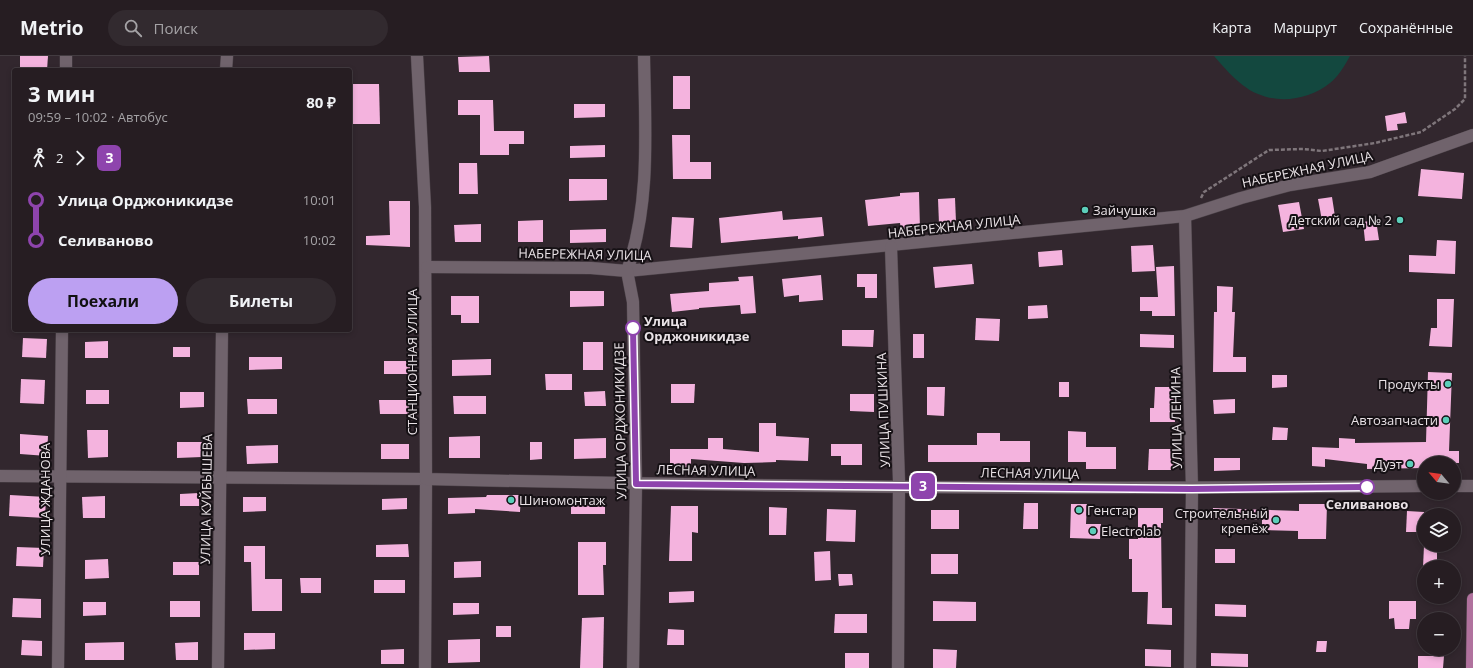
<!DOCTYPE html>
<html lang="ru">
<head>
<meta charset="utf-8">
<style>
	:root { --surface:#261d22; --page:#322a2f; --text:#f1f3f6; --muted:#a4a2a5; --line:#423b40; --accent:#bca0f2 }
	body { margin:0; font-family:"Open Sans",sans-serif; background:var(--page); color:var(--text); height:100vh; display:flex; flex-direction:column; font-size:15px; white-space:nowrap }
	* { box-sizing:border-box; margin:0 }
	p { font-size:13px; color:var(--muted) }
	.icon { flex:none; width:22px; height:22px; fill:none; stroke:currentColor; stroke-width:2; stroke-linecap:round; stroke-linejoin:round }
	.map { position:relative; flex:1; overflow:hidden }
	.side { position:absolute; left:12px; top:12px; width:340px; height:264px; display:flex; flex-direction:column; background:var(--surface); border-radius:4px; box-shadow:0 2px 6px #0003,0 0 0 1px var(--line) }
	.side>* { flex:none }
	.badge { padding:0 8px; border-radius:6px; font-size:14px; line-height:26px }
	.needle { width:26px; rotate:299deg }
	.controls { position:absolute; left:1417px; top:400px; display:grid; gap:8px }
	.controls a { display:grid; place-items:center; width:44px; height:44px; border-radius:50%; background:var(--surface); box-shadow:0 2px 6px #0003,0 0 0 1px var(--line); font-size:20px }
	.map>.badge { position:absolute; translate:-50% -50%; box-shadow:0 0 0 2px #fff }
	.legs { display:flex; align-items:center; gap:6px; height:44px; padding:0 16px; font-size:13px }
	.legs p { margin-inline-start:auto }
	.headline { display:flex; align-items:center; justify-content:space-between; height:68px; padding:0 16px }
	h1 { font-size:22px; font-weight:700; line-height:30px }
	.primary-button { display:flex; gap:8px; margin-top:auto; padding:8px 16px }
	.primary-button a { flex:1; height:46px; border-radius:24px; background:var(--accent); color:#111; font-size:16px; font-weight:700; line-height:46px; text-align:center }
	.primary-button a+a { background:var(--page); color:var(--text) }
	ul { padding:0 16px; list-style:none }
	li { display:flex; align-items:center; gap:14px; height:40px; font-size:15px }
	li i { display:grid; place-items:center; width:6px; height:100%; margin:0 5px; background:currentColor }
	li i::after { content:''; width:10px; height:10px; margin:-5px; border:3px solid; border-radius:50%; background:var(--surface) }
	li p { margin-inline-start:auto }
	li:first-child i { background:linear-gradient(#0000 50%,currentColor 0) }
	li:last-child i { background:linear-gradient(currentColor 50%,#0000 0) }
	header { display:flex; align-items:center; gap:24px; box-sizing:border-box; height:56px; padding:0 20px; background:var(--surface); border-bottom:1px solid var(--line) }
	header strong { font-size:19px }
	nav { display:flex; gap:22px; margin-inline-start:auto; font-size:14px }
	.search { width:280px; height:36px; background:var(--page); display:flex; align-items:center; gap:10px; box-sizing:border-box; padding:0 14px; border-radius:22px; color:var(--muted); font-size:15px }
	.map>svg:first-child { display:block }
</style>
</head>
<body>
<header>
<strong>Metrio</strong>
<div class="search"><svg class="icon" aria-label="search" viewBox="0 0 24 24"><circle cx="10" cy="10" r="6"/><path d="M15 15l6 6"/></svg>Поиск</div>
<nav><a>Карта</a><a>Маршрут</a><a>Сохранённые</a></nav>
</header>
<div class="map">
<svg width="1473" height="612" viewBox="0 0 1473 612">
	<rect width="100%" height="100%" fill="#32272e"/>
	<!-- water -->
	<path fill="#13483f" d="M1214 0H1350C1345 9 1338 21 1330 27 1310 43 1281 48 1258 38 1242 32 1225 13 1214 0Z"/>
	<!-- building -->
	<g fill="#f4b3de">
		<path d="M20 0H48L47 14 20 13Z"/>
		<path d="M489 0 490 16H459L458 1Z"/>
		<rect x="673" y="20" width="17" height="33"/>
		<path d="M350 28H379L380 68H350Z"/>
		<path d="M458 44H493L494 75H524V88H509V99H480V59H458Z"/>
		<path d="M574 48H605V61L574 62Z"/>
		<path d="M1405 56 1407 67 1397 68 1398 74 1387 75 1385 60Z"/>
		<path d="M672 79H690V106H711V123H673Z"/>
		<path d="M605 89V101L570 102V90Z"/>
		<path d="M459 107H477L478 138H459Z"/>
		<path d="M1421 113 1464 117 1462 143 1418 140Z"/>
		<path d="M569 123H607V144L569 145Z"/>
		<path d="M919 136 920 173 901 174 900 167 868 170 865 144 900 140V137Z"/>
		<path d="M1332 141 1336 167 1323 170 1318 143Z"/>
		<path d="M955 142 956 166 939 168 938 143Z"/>
		<path d="M389 145H410V191L366 189V180L390 179Z"/>
		<path d="M1299 146 1304 173 1283 176 1278 149Z"/>
		<path d="M782 155 783 164 822 161 824 180 798 183V180L721 187 719 162Z"/>
		<path d="M672 161 694 162 692 192 670 191Z"/>
		<path d="M543 164V186H518V165Z"/>
		<path d="M1376 164 1379 184 1365 185 1363 166Z"/>
		<path d="M481 168V186H455L454 169Z"/>
		<path d="M606 173V186L570 187V174Z"/>
		<path d="M1437 184 1456 185 1455 218 1409 216V199L1436 200Z"/>
		<path d="M1153 189 1155 215 1132 216 1131 190Z"/>
		<path d="M1062 194 1063 209 1039 211 1038 196Z"/>
		<path d="M972 208 974 228 935 232 933 211Z"/>
		<path d="M1174 210 1175 260H1152V255H1140V241H1158L1156 211Z"/>
		<path d="M857 218H877V242H865V231H857Z"/>
		<path d="M821 219 823 244 799 246V239L784 241 782 223Z"/>
		<path d="M753 220 756 257 741 258 740 249 699 252V253L672 256 670 238 709 235V227L739 225 738 221Z"/>
		<path d="M1217 230 1233 231 1232 256H1235L1233 301H1246V316H1213L1214 256H1217Z"/>
		<path d="M570 235H604V250L570 251Z"/>
		<path d="M451 240H479V267H461V259H451Z"/>
		<path d="M1437 243H1454L1452 291 1429 290 1431 272H1437Z"/>
		<path d="M1047 249 1048 262 1028 263V250Z"/>
		<path d="M976 262 1000 263 999 285 975 284Z"/>
		<path d="M842 274H874L873 291 842 290Z"/>
		<rect x="913" y="278" width="11" height="24"/>
		<path d="M1140 278 1174 279V292L1140 291Z"/>
		<path d="M23 282 47 283 46 302 22 301Z"/>
		<path d="M108 285V302H85V286Z"/>
		<rect x="583" y="286" width="20" height="28"/>
		<rect x="173" y="291" width="17" height="10"/>
		<path d="M249 301H282V313L249 314Z"/>
		<path d="M491 303V319L452 320V304Z"/>
		<rect x="384" y="305" width="27" height="13"/>
		<path d="M1428 316 1452 317 1449 395H1459V407H1424V412L1367 413V408L1325 403V411L1312 410V391L1339 392V382L1355 383V387L1426 386Z"/>
		<path d="M545 318H572V334H546Z"/>
		<path d="M1272 319H1287V331L1272 332Z"/>
		<path d="M21 323 45 324 44 348 20 347Z"/>
		<rect x="1059" y="326" width="10" height="15"/>
		<path d="M671 328H695L694 347H671Z"/>
		<path d="M927 331H945L944 360 927 359Z"/>
		<path d="M1155 331H1174L1175 366H1150V352H1154Z"/>
		<rect x="86" y="334" width="23" height="14"/>
		<path d="M605 335 606 350H585L584 336Z"/>
		<path d="M180 336H204V351L180 352Z"/>
		<path d="M850 338H874V356L850 355Z"/>
		<path d="M453 340H486V358H454Z"/>
		<path d="M247 343H277V358H248Z"/>
		<path d="M1235 343V357L1214 358 1213 344Z"/>
		<path d="M379 344H409V358H380Z"/>
		<path d="M759 367H776V380L809 382 808 405 776 404V406L744 407 691 403V412H670V393H708V382H723V393L759 396Z"/>
		<path d="M1273 371 1288 372 1287 384H1272Z"/>
		<path d="M87 374H108V401L88 402Z"/>
		<path d="M1068 375 1086 376V391H1116V413H1086V406H1068Z"/>
		<path d="M977 377H1000V385H1030V406H928V389H977Z"/>
		<path d="M20 378 48 380 47 400 20 398Z"/>
		<path d="M480 380V402H449V381Z"/>
		<path d="M606 382V402L574 403V383Z"/>
		<path d="M177 386H202V401L177 402Z"/>
		<path d="M530 386H542V403L530 404Z"/>
		<rect x="381" y="388" width="28" height="15"/>
		<path d="M831 388H862V409H841V400H831Z"/>
		<path d="M278 389V407L247 408 246 390Z"/>
		<path d="M1149 393H1174V414H1148Z"/>
		<path d="M1214 402H1240V414L1214 415Z"/>
		<path d="M199 437V450H180V438Z"/>
		<path d="M10 439 46 441 45 462 9 460Z"/>
		<path d="M487 439H521L520 456 475 453V457L448 458V442L486 441Z"/>
		<path d="M105 440V462H83L82 441Z"/>
		<path d="M243 441H266V455L243 456Z"/>
		<path d="M407 442V453L382 454V443Z"/>
		<path d="M605 444V458H571V445Z"/>
		<path d="M1024 447H1038V473H1023Z"/>
		<path d="M1071 448H1087L1086 468H1101L1100 483 1070 482Z"/>
		<path d="M1299 448H1327L1326 483H1298V475L1262 474V464L1212 463 1213 452 1299 455Z"/>
		<path d="M671 450H698V477L692 476V505H669Z"/>
		<path d="M769 451 787 452 786 479H769Z"/>
		<path d="M1138 452H1163V467H1161L1162 552H1172V569L1147 568 1148 536H1132V503H1129V483H1138Z"/>
		<path d="M827 453 856 454 855 486 826 485Z"/>
		<rect x="931" y="454" width="28" height="19"/>
		<path d="M1407 455 1424 456V476H1406Z"/>
		<path d="M578 486H606V509H603L604 539H578Z"/>
		<path d="M408 488 409 501H376V489Z"/>
		<path d="M244 490H265V523H282V555H252L251 506H244Z"/>
		<path d="M1424 490 1437 491V511H1423Z"/>
		<path d="M17 491 44 492 43 511 16 510Z"/>
		<rect x="1215" y="493" width="20" height="14"/>
		<path d="M830 495 831 524 815 525 814 496Z"/>
		<rect x="931" y="498" width="27" height="20"/>
		<path d="M108 503 109 522 85 523V504Z"/>
		<path d="M481 505V521L454 522V506Z"/>
		<rect x="173" y="506" width="26" height="13"/>
		<path d="M838 518H852L853 529 839 530Z"/>
		<path d="M300 522H321V537H301Z"/>
		<rect x="374" y="524" width="31" height="13"/>
		<path d="M694 535V546L669 547V536Z"/>
		<path d="M13 542 41 543V562L12 561Z"/>
		<rect x="170" y="545" width="30" height="16"/>
		<path d="M933 545 976 546V565H933Z"/>
		<path d="M1389 545H1416V563H1410L1409 573H1395L1394 562 1389 563Z"/>
		<path d="M83 546H106V559L83 560Z"/>
		<path d="M453 547H479V558L453 559Z"/>
		<path d="M1215 548 1246 549V561L1215 560Z"/>
		<path d="M835 558H867V577H834Z"/>
		<path d="M604 561 603 612H580L582 562Z"/>
		<rect x="496" y="570" width="15" height="11"/>
		<path d="M668 573 684 574V589H667Z"/>
		<path d="M244 577H275V593L244 594Z"/>
		<path d="M480 583V606L448 607V584Z"/>
		<path d="M22 584 42 585V600L21 599Z"/>
		<path d="M1317 585H1327L1326 596H1316Z"/>
		<path d="M124 586V604H85V587Z"/>
		<path d="M198 586V604H176L175 587Z"/>
		<path d="M404 593V608H381V594Z"/>
		<path d="M933 593 957 594 956 612H933Z"/>
		<path d="M1145 593 1171 594V611L1145 610Z"/>
		<rect x="845" y="597" width="24" height="15"/>
		<path d="M1211 597 1248 598V611L1211 610Z"/>
		<path d="M1418 600H1444L1443 612H1418Z"/>
	</g>
	<g fill="none" stroke-linecap="round" stroke-linejoin="round">
		<!-- street casing -->
		<g stroke="#4b4248" stroke-width="13">
			<g id="street">
				<path d="M644 0C645 72 651 147 627 215L1185 160 1241 142 1290 129 1370 116 1473 79"/>
				<path d="M66 14V0"/>
				<path d="M226 14 227 0"/>
				<path d="M1185 160 1192 433 1190 612"/>
				<path d="M891 191 899 425 898 612"/>
				<path d="M0 420 426 423 425 612"/>
				<path d="M58 612 62 274"/>
				<path d="M218 612 222 274"/>
				<path d="M633 612 636 428"/>
			</g>
		</g>
		<!-- secondary casing -->
		<g stroke="#4b4248" stroke-width="13">
			<g id="secondary">
				<path d="M417 0 425 151 426 423C758 431 1091 434 1424 430"/>
				<path d="M427 211 591 212 627 215 633 246 636 428"/>
				<path d="M1454 430H1473"/>
			</g>
		</g>
		<!-- primary casing -->
		<g stroke="#4b4248" stroke-width="13">
			<path id="primary" d="M1472 612 1473 543"/>
		</g>
		<!-- path -->
		<path stroke="#7f767b" stroke-width="2.5" stroke-dasharray="4 2" stroke-linecap="butt" d="M1201 142 1204 136 1269 94 1303 93 1322 95 1375 87 1421 76 1455 53 1465 43V0"/>
		<!-- street -->
		<use href="#street" stroke="#70636c" stroke-width="12"/>
		<!-- secondary -->
		<use href="#secondary" stroke="#70636c" stroke-width="12"/>
		<!-- primary -->
		<use href="#primary" stroke="#b0719d" stroke-width="12"/>
	</g>
	<g fill="none" stroke-linecap="round" stroke-linejoin="round">
		<!-- line-1 casing -->
		<g stroke="#fff" stroke-width="9">
			<path id="line-1" d="M633 272 636 428 1192 433 1367 431"/>
		</g>
		<!-- line-1 -->
		<use href="#line-1" stroke="#8e44ad" stroke-width="6"/>
	</g>
	<!-- markers -->
	<g fill="#5cceba" stroke="#161115" stroke-width="1.5">
		<circle cx="1085" cy="154" r="4"/>
		<circle cx="1400" cy="164" r="4"/>
		<circle cx="1448" cy="328" r="4"/>
		<circle cx="1446" cy="364" r="4"/>
		<circle cx="1410" cy="408" r="4"/>
		<circle cx="511" cy="444" r="4"/>
		<circle cx="1079" cy="454" r="4"/>
		<circle cx="1276" cy="464" r="4"/>
		<circle cx="1093" cy="475" r="4"/>
	</g>
	<g fill="#fff" stroke="#8e44ad" stroke-width="2">
		<circle cx="633" cy="272" r="7"/>
		<circle cx="1367" cy="431" r="7"/>
	</g>
	<g text-anchor="middle" stroke-width="4" stroke-linejoin="round" paint-order="stroke">
		<!-- street labels -->
		<g font-size="13" fill="#e9e2e6" stroke="#161115">
			<text transform="translate(1307 113) rotate(-12)" y="5">НАБЕРЕЖНАЯ УЛИЦА</text>
			<text transform="translate(954 170) rotate(-6)" y="5">НАБЕРЕЖНАЯ УЛИЦА</text>
			<text transform="translate(585 198) rotate(1)" y="5">НАБЕРЕЖНАЯ УЛИЦА</text>
			<text transform="translate(412 306) rotate(-90)" y="5">СТАНЦИОННАЯ УЛИЦА</text>
			<text transform="translate(883 354) rotate(-92)" y="5">УЛИЦА ПУШКИНА</text>
			<text transform="translate(1176 362) rotate(-91)" y="5">УЛИЦА ЛЕНИНА</text>
			<text transform="translate(620 365) rotate(-91)" y="5">УЛИЦА ОРДЖОНИКИДЗЕ</text>
			<text transform="translate(706 414) rotate(1)" y="5">ЛЕСНАЯ УЛИЦА</text>
			<text transform="translate(1030 417) rotate(1)" y="5">ЛЕСНАЯ УЛИЦА</text>
			<text transform="translate(45 443) rotate(-90)" y="5">УЛИЦА ЖДАНОВА</text>
			<text transform="translate(206 443) rotate(-89)" y="5">УЛИЦА КУЙБЫШЕВА</text>
		</g>
		<!-- poi labels -->
		<g font-size="13" fill="#e9e2e6" stroke="#161115" text-anchor="end">
			<text x="1093" y="159" text-anchor="start">Зайчушка</text>
			<text x="1392" y="169">Детский сад № 2</text>
			<text x="1440" y="333">Продукты</text>
			<text x="1438" y="369">Автозапчасти</text>
			<text x="1402" y="413">Дуэт</text>
			<text x="519" y="449" text-anchor="start">Шиномонтаж</text>
			<text x="1087" y="459" text-anchor="start">Генстар</text>
			<text x="1268" y="462">Строительный<tspan x="1268" dy="15">крепёж</tspan></text>
			<text x="1101" y="480" text-anchor="start">Electrolab</text>
		</g>
		<!-- stop labels -->
		<g font-size="13" font-weight="bold" fill="#e9e2e6" stroke="#161115" text-anchor="start">
			<text x="644" y="270">Улица<tspan x="644" dy="15">Орджоникидзе</tspan></text>
			<text x="1367" y="453" text-anchor="middle">Селиваново</text>
		</g>
	</g>
</svg>
<div class="controls">
<a><svg class="needle" viewBox="-14 -14 28 28"><path d="M0-13l5 13h-10z" fill="#e53935"/><path d="M0 13l5-13h-10z" fill="#a4a2a5"/></svg></a>
<a><svg class="icon" aria-label="layers" viewBox="0 0 24 24"><path d="M12 4l9 5-9 5-9-5zM3 14l9 5 9-5"/></svg></a>
<a>+</a>
<a>−</a>
</div>
<b class="badge" style="left:923px;top:430px;background:#8e44ad;color:#fff">3</b>
<section class="side">
<div class="headline"><div><h1>3 мин</h1><p>09:59 – 10:02 · Автобус</p></div><b>80 ₽</b></div>
<div class="legs"><svg class="icon" aria-label="walk" viewBox="0 0 24 24"><circle cx="13" cy="4" r="2"/><path d="M13 8l-2 6 4 7M11 14l-3 7M7 12l3-4h3l4 4"/></svg>2<svg class="icon" aria-label="forward" viewBox="0 0 24 24"><path d="M9 5l7 7-7 7"/></svg><b class="badge" style="background:#8e44ad;color:#fff">3</b></div>
<ul>
<li><i style="color:#8e44ad"></i><b>Улица Орджоникидзе</b><p>10:01</p></li>
<li><i style="color:#8e44ad"></i><b>Селиваново</b><p>10:02</p></li>
</ul>
<div class="primary-button"><a>Поехали</a><a>Билеты</a></div>
</section>
</div>
</body>
</html>
